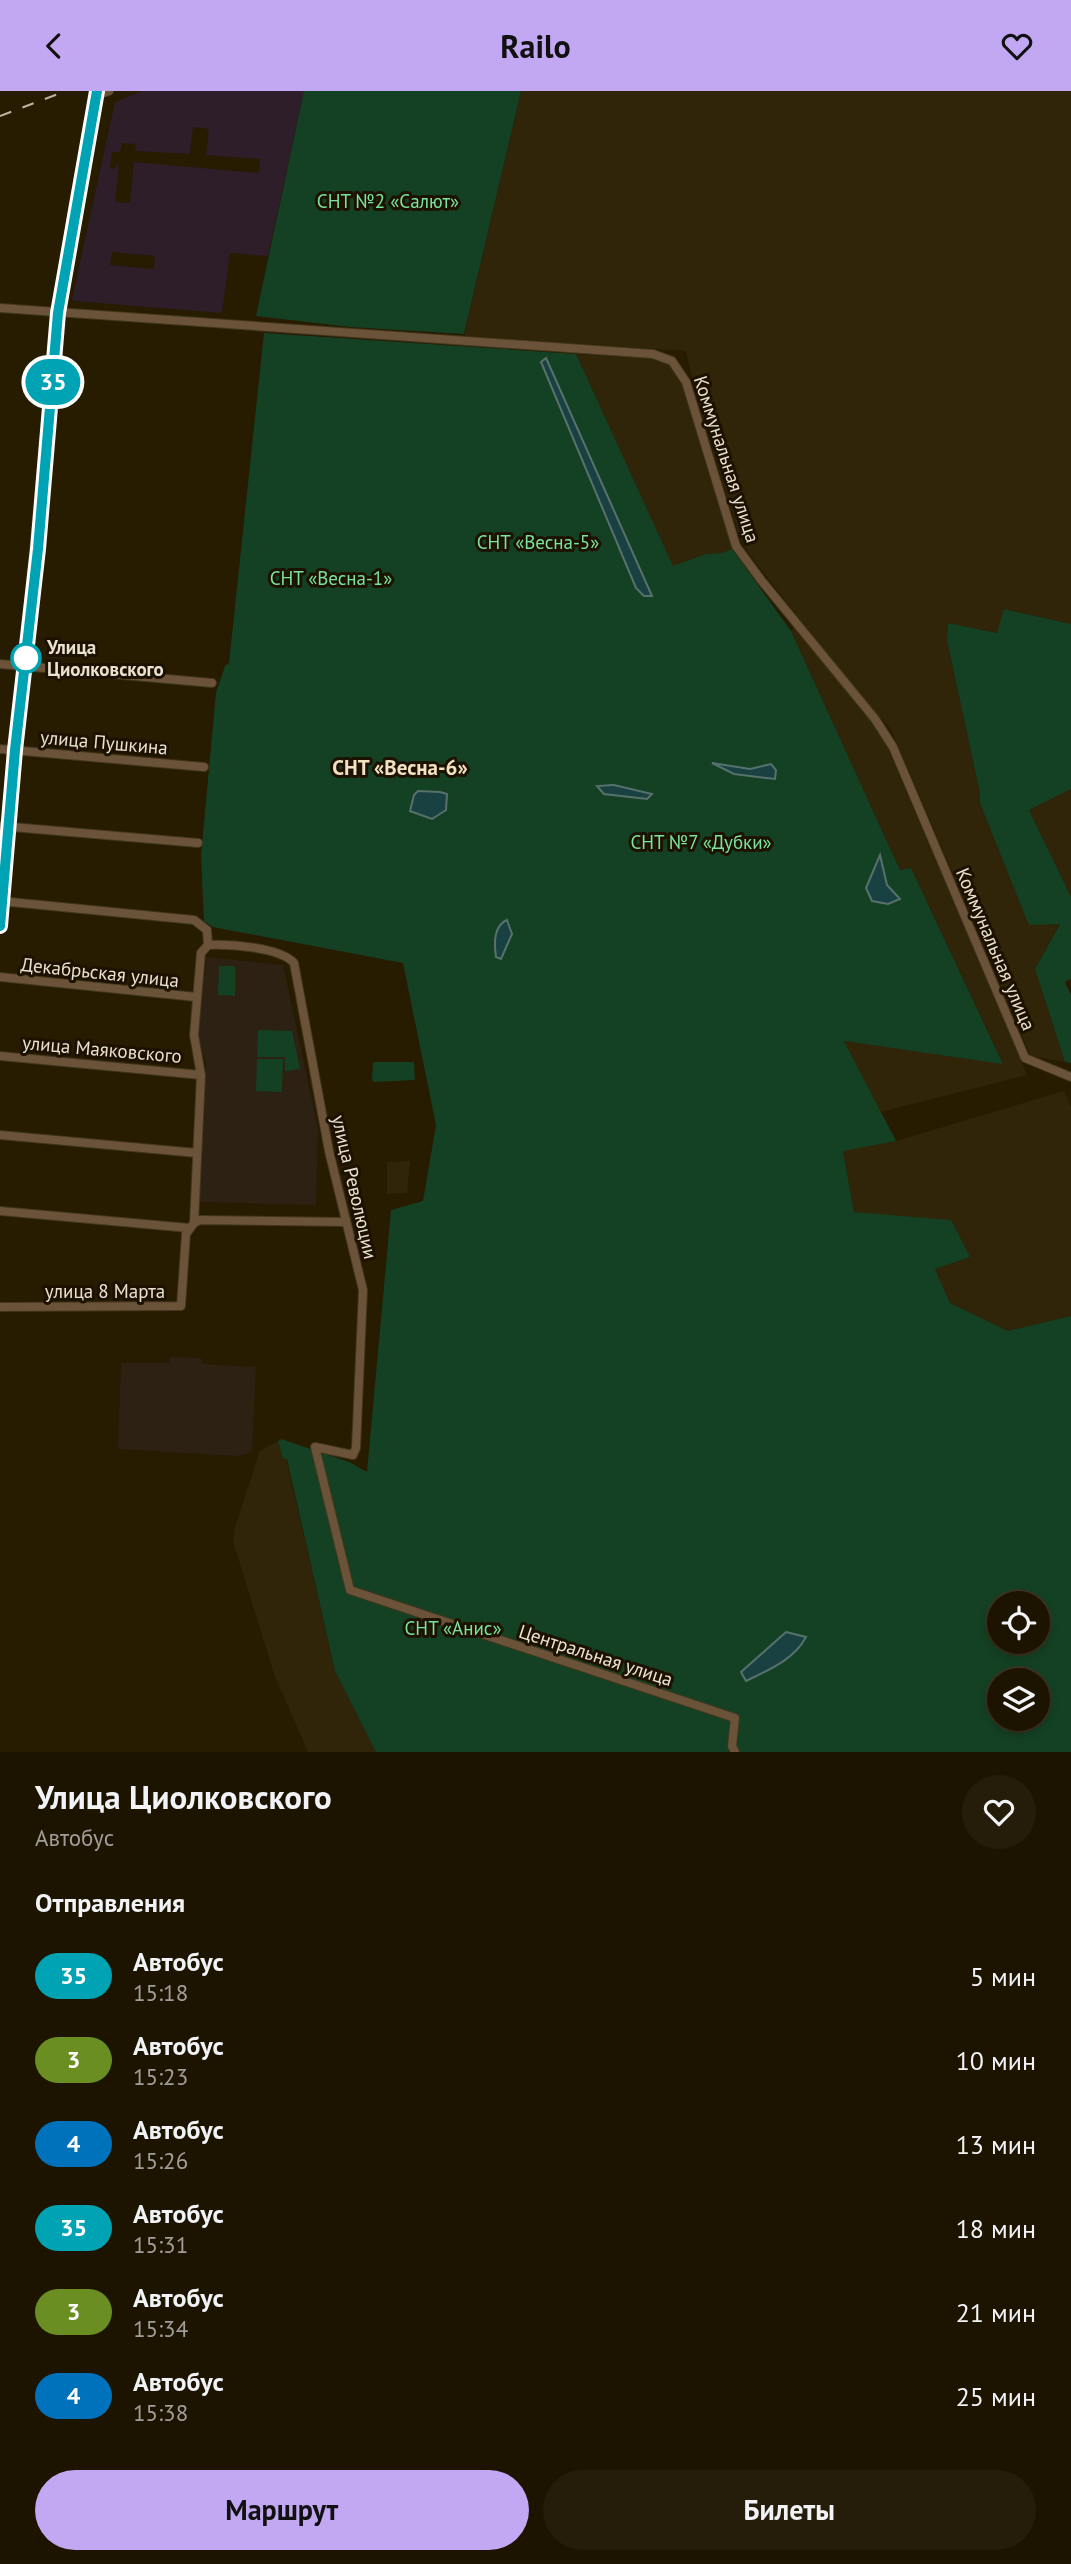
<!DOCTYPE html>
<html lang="ru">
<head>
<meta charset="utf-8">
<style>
	:root { --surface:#1d1400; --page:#251d0a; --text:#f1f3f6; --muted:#a09e99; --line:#3b3322; --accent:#c2a8f3 }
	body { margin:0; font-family:"PT Sans",sans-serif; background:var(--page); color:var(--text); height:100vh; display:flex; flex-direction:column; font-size:26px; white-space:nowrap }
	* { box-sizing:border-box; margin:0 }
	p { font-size:23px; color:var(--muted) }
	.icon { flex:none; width:38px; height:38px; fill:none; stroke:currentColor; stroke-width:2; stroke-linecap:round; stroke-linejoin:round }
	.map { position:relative; height:1661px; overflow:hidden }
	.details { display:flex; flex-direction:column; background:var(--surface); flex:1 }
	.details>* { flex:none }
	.badge { padding:0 14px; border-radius:23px; font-size:24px; line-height:46px }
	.tools { position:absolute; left:987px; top:1500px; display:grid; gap:14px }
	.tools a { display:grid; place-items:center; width:63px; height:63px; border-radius:50%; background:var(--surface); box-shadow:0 4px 10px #0003,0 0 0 2px var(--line); font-size:35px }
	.map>.badge { position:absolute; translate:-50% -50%; box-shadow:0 0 0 4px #fff }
	h2 { padding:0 35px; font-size:26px; line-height:63px }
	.round { display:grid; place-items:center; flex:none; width:74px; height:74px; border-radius:37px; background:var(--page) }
	.headline { display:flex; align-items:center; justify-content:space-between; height:119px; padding:0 35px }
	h1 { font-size:33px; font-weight:600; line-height:52px }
	.button { display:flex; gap:14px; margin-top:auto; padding:14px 35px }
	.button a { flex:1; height:80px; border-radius:42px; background:var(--accent); color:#111; font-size:28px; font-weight:600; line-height:80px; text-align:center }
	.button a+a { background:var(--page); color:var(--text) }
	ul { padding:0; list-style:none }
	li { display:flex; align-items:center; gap:21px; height:84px; padding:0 35px }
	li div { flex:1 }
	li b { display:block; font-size:26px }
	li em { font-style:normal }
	li .badge { min-width:77px; font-weight:700; text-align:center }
	header { display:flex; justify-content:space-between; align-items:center; height:91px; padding:0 35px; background:var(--accent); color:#111; font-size:32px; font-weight:600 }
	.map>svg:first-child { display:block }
</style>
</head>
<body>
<header><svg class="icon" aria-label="back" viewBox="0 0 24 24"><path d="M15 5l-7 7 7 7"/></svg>Railo<svg class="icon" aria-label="heart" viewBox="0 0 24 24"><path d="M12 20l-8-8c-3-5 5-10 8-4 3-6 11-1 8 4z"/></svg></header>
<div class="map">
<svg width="1071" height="1661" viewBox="0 0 1071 1661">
	<rect width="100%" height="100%" fill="#271b00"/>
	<!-- built -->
	<g fill="#302509">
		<path d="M521 0H1071V533L1004 518 998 542 948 532 947 549 980 702V712L1060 832 1035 878 1065 971 1031 965 891 638 865 611 749 463 741 449 698 311 686 260 464 245Z"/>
		<path d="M576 263 649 267 669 272 680 288 732 458 722 462 706 463 673 476Z"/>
		<path d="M797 535 880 639 1027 984 881 1021 844 950 1003 972 911 777 900 779 791 540Z"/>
		<path d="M1071 698V806L1029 719Z"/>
		<path d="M1064 1000 1071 1016V1225L1008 1240 950 1212 935 1178 970 1166 854 1121 843 1059 896 1050Z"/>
		<path d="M410 1070 407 1102 387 1103V1071Z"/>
		<path d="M278 1350 283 1368 286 1367 335 1580 376 1661H308L275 1586 233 1450 235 1436 260 1360Z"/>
	</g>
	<!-- education -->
	<g fill="#2d2113">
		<path d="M207 866 283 874 318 1038 316 1114 199 1111 206 971 197 945Z"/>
		<path d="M170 1266 201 1267 202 1273 256 1276 252 1361 237 1365 118 1358 121 1272H169Z"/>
	</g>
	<!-- medical -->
	<path fill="#2e1e29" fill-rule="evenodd" d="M142 0H304L268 165 230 162 222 222 74 210 72 208 115 11ZM193 36 209 38 206 64 260 68 259 82 134 71 130 112 115 111 119 72 114 78 110 77 112 61H120L122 52 136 53 135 60 190 63ZM112 161 155 165 154 178 110 174Z"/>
	<!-- green -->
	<g fill="#144124" fill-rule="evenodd">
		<path d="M304 0H521L464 243 350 236 256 225Z"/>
		<path d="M264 242 576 263 673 475 706 463 722 462 732 458 791 540 900 779 911 777 1003 973 844 950 896 1050 843 1060 854 1121 951 1129 970 1166 935 1178 950 1212 1008 1240 1071 1225V1661H376L335 1580 287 1368H283L278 1350 281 1348 349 1371 367 1381 391 1119 423 1110 436 1034 403 872 213 836 204 830 201 764 216 602 225 575 229 572ZM999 1512H1038V1550H999ZM999 1589H1038V1628H999Z"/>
		<path d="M1004 518 1071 533V698L1029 719 1071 806V888L1065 891 1071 904V972L1065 971 1035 878 1060 833 1029 834 980 712V702L947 549 948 532 997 542Z"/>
		<path d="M219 875H235V905L218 904Z"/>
		<path d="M258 939 292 940 300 978 285 980V966H257Z"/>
		<path d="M257 968H283L282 1001 256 1000Z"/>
		<path d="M375 971H414L415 989 374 991 372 988 373 972Z"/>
	</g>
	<!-- water -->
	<g fill="#194141" stroke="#57716c" stroke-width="2">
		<path d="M546 267 652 505H644L636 497 541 271Z"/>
		<path d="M712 672 750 678 771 673 776 679 775 688 734 683Z"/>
		<path d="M613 694H614L652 703 647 708 604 703 597 695Z"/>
		<path d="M418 700 440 701 447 703 446 719 432 728 410 720 414 704Z"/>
		<path d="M880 764 887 794 900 808 888 813 872 810 866 797Z"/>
		<path d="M507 829 512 843 501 868 496 866C494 853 493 835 507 829Z"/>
		<path d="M786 1541 806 1546C794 1569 768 1579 746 1590L741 1581Z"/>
	</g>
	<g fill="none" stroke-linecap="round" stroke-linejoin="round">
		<!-- minor casing -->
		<g stroke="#42371d" stroke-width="10">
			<g id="minor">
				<path d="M97 4 109 0"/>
				<path d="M0 217 653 263 672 270 686 291 736 455 761 489 875 628 893 656 1025 967 1071 986"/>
				<path d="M0 573 212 592"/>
				<path d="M0 658 204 676"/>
				<path d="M0 735 198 752"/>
				<path d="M0 810 194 829 207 839 208 854"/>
				<path d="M0 886 196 906"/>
				<path d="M0 965 201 984"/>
				<path d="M0 1044 197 1062"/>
				<path d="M0 1120 189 1137"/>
				<path d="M194 1132 201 984 194 944 201 862 208 854C229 853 280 856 294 872L329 1060 363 1199 356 1357 353 1364 315 1356 350 1499 735 1627 732 1655 735 1661"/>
				<path d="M0 1216 181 1215 186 1143 194 1132 200 1129 346 1131"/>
			</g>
		</g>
		<!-- major casing -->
		<g stroke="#42371d" stroke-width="13">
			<path id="major" d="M0 835 58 222 75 115 97 0"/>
		</g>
		<!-- minor -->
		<use href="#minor" stroke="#6b5339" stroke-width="8"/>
		<!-- major -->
		<use href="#major" stroke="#ba8850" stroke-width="10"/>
		<!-- rail -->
		<path stroke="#bcb3a1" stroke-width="2" stroke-dasharray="12 12" stroke-linecap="butt" d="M0 25 66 0"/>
	</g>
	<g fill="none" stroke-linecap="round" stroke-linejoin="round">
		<!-- line casing -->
		<g stroke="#fff" stroke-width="16">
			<path id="line" d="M0 835 15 659 38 458 58 222 97 0"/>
		</g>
		<!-- line -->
		<use href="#line" stroke="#00a3b4" stroke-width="10"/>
	</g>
	<!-- markers -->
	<circle fill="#fff" stroke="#00a3b4" stroke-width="3.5" cx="26" cy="567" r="14"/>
	<g text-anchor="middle" stroke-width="6" stroke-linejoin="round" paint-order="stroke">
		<!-- park labels -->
		<g font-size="19" fill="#79e49b" stroke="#1d1100">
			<text x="388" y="117">СНТ №2 «Салют»</text>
			<text x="538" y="458">СНТ «Весна-5»</text>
			<text x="331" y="494">СНТ «Весна-1»</text>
			<text x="701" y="758">СНТ №7 «Дубки»</text>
			<text x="453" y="1544">СНТ «Анис»</text>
		</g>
		<!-- street labels -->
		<g font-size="19" fill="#e9e1d1" stroke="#1d1100">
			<text transform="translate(727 368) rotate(72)" y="7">Коммунальная улица</text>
			<text transform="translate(104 651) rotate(5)" y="7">улица Пушкина</text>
			<text transform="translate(996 858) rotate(67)" y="7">Коммунальная улица</text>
			<text transform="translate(100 881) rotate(6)" y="7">Декабрьская улица</text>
			<text transform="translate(102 958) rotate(5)" y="7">улица Маяковского</text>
			<text transform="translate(355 1096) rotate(77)" y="7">улица Революции</text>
			<text x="105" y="1207">улица 8 Марта</text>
			<text transform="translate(596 1564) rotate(18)" y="7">Центральная улица</text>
		</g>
		<!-- stop labels -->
		<g font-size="19" font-weight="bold" fill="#e9e1d1" stroke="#1d1100" text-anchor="start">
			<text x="47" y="563">Улица<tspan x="47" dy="22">Циолковского</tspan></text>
		</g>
		<!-- neighbourhood labels -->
		<g font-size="21" font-weight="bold" fill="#f2e2c1" stroke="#1d1100">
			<text x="400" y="684">СНТ «Весна-6»</text>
		</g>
	</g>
</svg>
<div class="tools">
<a><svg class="icon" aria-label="locate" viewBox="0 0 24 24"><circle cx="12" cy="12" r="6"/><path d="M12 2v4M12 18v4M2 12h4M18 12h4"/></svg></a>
<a><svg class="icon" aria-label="layers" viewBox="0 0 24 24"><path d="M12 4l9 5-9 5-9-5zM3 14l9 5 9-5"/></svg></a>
</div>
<b class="badge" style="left:53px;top:291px;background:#00a3b4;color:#fff">35</b>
</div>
<section class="details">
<div class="headline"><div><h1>Улица Циолковского</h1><p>Автобус</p></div><a class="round"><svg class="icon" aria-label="heart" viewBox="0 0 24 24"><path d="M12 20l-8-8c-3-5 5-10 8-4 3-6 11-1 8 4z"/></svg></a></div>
<h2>Отправления</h2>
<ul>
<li><span class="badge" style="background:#00a3b4;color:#fff">35</span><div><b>Автобус</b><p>15:18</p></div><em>5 мин</em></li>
<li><span class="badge" style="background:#6b8e23;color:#fff">3</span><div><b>Автобус</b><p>15:23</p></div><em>10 мин</em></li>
<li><span class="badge" style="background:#0072bc;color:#fff">4</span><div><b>Автобус</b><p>15:26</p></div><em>13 мин</em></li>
<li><span class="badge" style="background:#00a3b4;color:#fff">35</span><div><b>Автобус</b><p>15:31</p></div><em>18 мин</em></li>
<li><span class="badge" style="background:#6b8e23;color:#fff">3</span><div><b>Автобус</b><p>15:34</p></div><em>21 мин</em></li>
<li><span class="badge" style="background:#0072bc;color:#fff">4</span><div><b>Автобус</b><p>15:38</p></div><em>25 мин</em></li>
</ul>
<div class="button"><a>Маршрут</a><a>Билеты</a></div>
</section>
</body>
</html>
